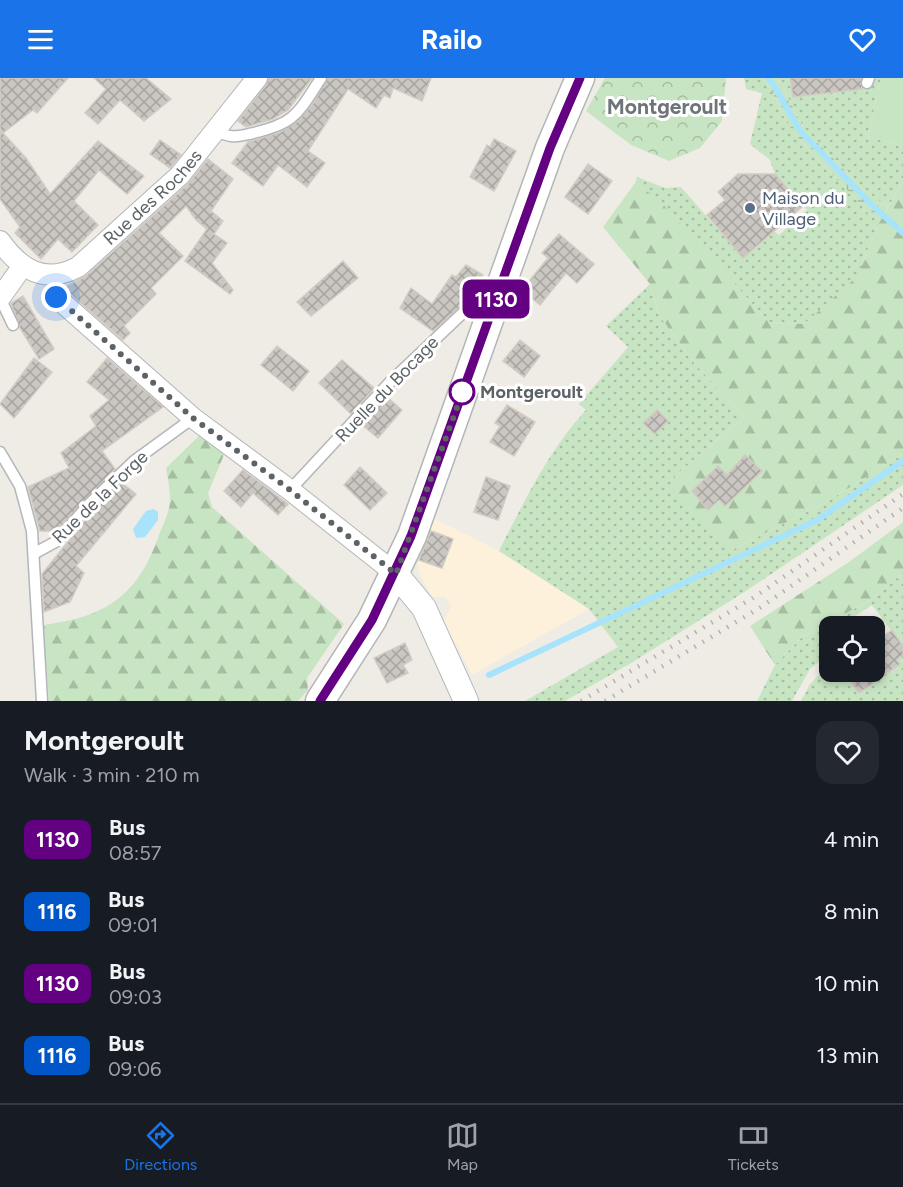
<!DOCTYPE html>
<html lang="en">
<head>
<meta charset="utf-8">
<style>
	:root { --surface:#171b24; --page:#242831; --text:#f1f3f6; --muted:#9ea1a6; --line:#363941; --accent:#1a73e8 }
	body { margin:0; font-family:Figtree,sans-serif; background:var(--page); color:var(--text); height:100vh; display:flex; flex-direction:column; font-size:22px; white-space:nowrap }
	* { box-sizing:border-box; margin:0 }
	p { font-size:20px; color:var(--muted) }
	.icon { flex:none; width:33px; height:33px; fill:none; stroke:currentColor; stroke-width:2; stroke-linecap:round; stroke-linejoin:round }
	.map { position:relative; height:623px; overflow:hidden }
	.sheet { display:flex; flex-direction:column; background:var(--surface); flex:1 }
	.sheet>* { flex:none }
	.badge { padding:0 12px; border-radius:9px; font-size:21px; line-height:39px }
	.tools { position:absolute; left:819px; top:538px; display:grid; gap:12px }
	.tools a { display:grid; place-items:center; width:66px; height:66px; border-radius:12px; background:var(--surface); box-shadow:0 3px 9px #0003; font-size:30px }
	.you { position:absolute; width:30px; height:30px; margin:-15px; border:4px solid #fff; border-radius:50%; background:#1a73e8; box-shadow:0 0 0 9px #1a73e833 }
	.map>.badge { position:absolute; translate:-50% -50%; box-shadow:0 0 0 3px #fff }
	.round { display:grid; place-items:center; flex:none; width:63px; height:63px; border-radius:18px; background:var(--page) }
	.summary { display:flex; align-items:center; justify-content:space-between; height:102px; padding:0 24px }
	h1 { font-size:28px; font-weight:700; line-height:45px }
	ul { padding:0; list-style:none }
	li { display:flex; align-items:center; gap:18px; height:72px; padding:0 24px }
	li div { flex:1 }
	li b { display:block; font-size:22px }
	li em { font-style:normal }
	li .badge { min-width:66px; font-weight:700; text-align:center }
	header { display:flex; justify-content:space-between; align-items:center; height:78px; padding:0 24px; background:var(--accent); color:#fff; font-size:27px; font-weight:700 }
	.tabs { display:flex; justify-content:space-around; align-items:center; height:84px; border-top:2px solid var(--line); background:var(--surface); font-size:16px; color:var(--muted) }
	.tabs a { display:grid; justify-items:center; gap:3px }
	.tabs .selected { color:var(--accent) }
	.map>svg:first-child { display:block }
</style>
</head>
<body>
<header><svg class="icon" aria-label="menu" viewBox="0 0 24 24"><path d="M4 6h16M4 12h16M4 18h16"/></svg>Railo<svg class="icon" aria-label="heart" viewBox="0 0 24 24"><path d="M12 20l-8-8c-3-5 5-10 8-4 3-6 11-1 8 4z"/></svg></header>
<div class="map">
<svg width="903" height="623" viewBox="0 0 903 623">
	<defs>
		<pattern id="grass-dots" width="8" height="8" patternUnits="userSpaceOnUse" patternTransform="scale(1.5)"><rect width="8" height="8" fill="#c8e5c3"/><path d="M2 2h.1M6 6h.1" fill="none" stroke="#a6bda2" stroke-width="1.8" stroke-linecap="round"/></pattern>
		<pattern id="forest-firs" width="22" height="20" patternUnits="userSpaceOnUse" patternTransform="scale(1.5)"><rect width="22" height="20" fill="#c8e5c3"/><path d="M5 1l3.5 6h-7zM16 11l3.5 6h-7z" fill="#a6bda2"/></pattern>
		<pattern id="wetland-marsh" width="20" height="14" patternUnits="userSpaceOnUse" patternTransform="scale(1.5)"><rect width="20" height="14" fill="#c8e5c3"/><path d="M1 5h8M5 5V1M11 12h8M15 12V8" fill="none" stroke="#a6bda2"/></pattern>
		<pattern id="park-crowns" width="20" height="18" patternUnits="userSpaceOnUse" patternTransform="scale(1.5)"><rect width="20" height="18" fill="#c8e5c3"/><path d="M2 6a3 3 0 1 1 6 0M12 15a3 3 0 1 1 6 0" fill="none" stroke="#a6bda2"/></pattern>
		<pattern id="building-cross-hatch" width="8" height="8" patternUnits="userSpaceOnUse" patternTransform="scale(1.5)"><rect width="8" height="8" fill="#cac6c1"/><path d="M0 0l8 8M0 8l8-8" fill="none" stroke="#a7a4a0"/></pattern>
	</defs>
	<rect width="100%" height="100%" fill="#efebe5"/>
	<!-- commercial -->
	<path fill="#fdf1dc" d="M431 439 499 473 589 531 472 597 443 543 451 530 446 519H432L419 495 417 481Z"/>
	<!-- grass -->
	<g fill="url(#grass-dots)">
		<path d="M744 0H762C776 14 780 36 792 52 815 81 844 107 868 135L880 143 863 182 861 196 804 246 769 244 658 122 635 105 637 99 665 110 681 109 743 180 774 153 779 157 807 132 775 96 770 82 750 66 762 15 746 11Z"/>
		<path d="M778 0H862L856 8H864L873 0H881L868 59 903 68V104L888 129 864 112 804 51Z"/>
		<path d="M650 206 659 237 694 285 744 339 675 398 730 473 826 424 903 376V407L746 513 631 585 565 623H525L618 569 589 531 499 473C524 424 548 373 586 332L579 326 628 269 606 248Z"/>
		<path d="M903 495V568L872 527 838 549H830L829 555 818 563 829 576 810 591 792 623H757L775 587 801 560 872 521Z"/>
		<path d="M903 577V623H801L810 606 823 593 828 599 835 594H844L859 615 900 586 897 582Z"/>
	</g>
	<!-- forest -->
	<g fill="url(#forest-firs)">
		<path d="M903 104V376L826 424 730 473 673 414 675 398 744 339 694 285 659 237 650 206 603 149 635 105 658 121 769 244 804 246 860 196 863 182 880 143Z"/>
		<path d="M203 354 226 372 208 415 212 429 344 546 307 600 308 612 298 623H49L43 547C107 539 138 517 159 457 163 447 170 433 170 422 170 412 168 400 166 390Z"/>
		<path d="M903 444V495L872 521 801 560 775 587 750 548 849 484Z"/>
	</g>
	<!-- wetland -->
	<path fill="url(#wetland-marsh)" d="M762 0H778L804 51 864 112 888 129 880 143 868 135C844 107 815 81 792 52 780 36 776 14 762 0Z"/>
	<!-- park -->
	<path fill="url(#park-crowns)" d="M605 0H726L722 43 700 70 669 83 631 67 586 33Z"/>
	<!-- pitch -->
	<path fill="#c8e5c3" d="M881 0H903V68L868 59Z"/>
	<!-- water -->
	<path fill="#a8e3fc" d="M154 431 158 434V442L145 459 136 460 133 451 146 433Z"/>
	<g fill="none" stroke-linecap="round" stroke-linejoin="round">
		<!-- stream -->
		<g stroke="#a8e3fc" stroke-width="6">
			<path d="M768 0C783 17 789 40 804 57L874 129 903 155"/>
			<path d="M489 597 817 442 903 383"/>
		</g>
	</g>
	<!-- building -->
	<g fill="url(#building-cross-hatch)" stroke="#d3ccc4" stroke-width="1.5">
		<path d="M0 0H68L37 35 33 32 3 55 26 80 50 116 98 63 144 98 127 116 99 92 74 123 98 147 72 174 58 161 41 181 15 155 20 149 0 121Z"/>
		<path d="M94 0H146L171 21 144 43 120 22 98 46 85 35 106 11Z"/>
		<path d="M269 0H312L288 32 273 41 246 49 238 43 266 7Z"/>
		<path d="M328 0H431L422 23 393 10 390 20 384 17 376 30 348 11 308 73 325 85 307 109 278 87 263 108 232 85 248 64 279 55 298 43 312 27Z"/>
		<path d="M790 0H861L862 11 793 19Z"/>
		<path d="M494 61 516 73 494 113 470 99 487 67 490 69Z"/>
		<path d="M160 62 181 77 170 90 150 76Z"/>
		<path d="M208 81 233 101 211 133 223 143 214 156 227 165 212 185 233 212 230 216 185 183 207 151 196 142 186 128 159 155 183 178 151 210 156 216 124 248 130 255 123 262 64 210 86 198 188 106Z"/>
		<path d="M588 86 612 103 588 136 565 119Z"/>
		<path d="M738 96H775L803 128 743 180 707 137 725 122 718 114Z"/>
		<path d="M559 156 594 186 577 205 566 195 540 227 522 212 548 180 542 175Z"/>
		<path d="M343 183 358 200 311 238 297 224Z"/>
		<path d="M466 187 483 197 464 225 433 253 400 230 411 210 432 226 452 197 456 199Z"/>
		<path d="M23 218 54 271 39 281 20 250 11 225Z"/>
		<path d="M520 262 540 278 524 299 503 283Z"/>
		<path d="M277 268 309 293 293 313 261 287Z"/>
		<path d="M34 280 52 294 14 340 0 326Z"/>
		<path d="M107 280 163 329 102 373 115 391 56 453H40L28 409 69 390 61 375 96 348 90 338 109 322 87 304Z"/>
		<path d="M342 282 374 310 351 336 319 305Z"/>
		<path d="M387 319 402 332 378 360 361 346Z"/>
		<path d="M507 327 535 344 514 378 490 364 500 348 495 345Z"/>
		<path d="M657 332 668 343 655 356 643 345Z"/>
		<path d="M745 377 762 393 725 428 719 422 708 432 692 413 718 388 727 397Z"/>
		<path d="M360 389 387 415 370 432 344 407Z"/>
		<path d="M243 392 288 426 278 437 253 415 241 429 224 413Z"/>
		<path d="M486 399 510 408 498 442 474 434Z"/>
		<path d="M122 405 136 416 76 488 84 495 70 524 44 534 42 496 95 430Z"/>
		<path d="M431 453 453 461 442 490 419 482Z"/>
		<path d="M892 552 903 568V577L897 582 900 586 859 615 844 594H874V565Z"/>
		<path d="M405 565 412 582 403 587 408 595 387 605 374 580Z"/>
	</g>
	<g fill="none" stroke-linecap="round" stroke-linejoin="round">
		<!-- service casing -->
		<g stroke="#b3b6ba" stroke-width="13">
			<g id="service">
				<path d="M867 5 869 0"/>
				<path d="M217 53C229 60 237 59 249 56 295 46 297 37 321 0"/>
				<path d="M0 220 13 247"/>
				<path d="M0 374 20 408 32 453 42 623"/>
				<path d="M290 412 391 303 466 232 479 227H492"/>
				<path d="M35 475 57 463 90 425 134 383 193 340"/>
			</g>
		</g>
		<!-- minor casing -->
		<g stroke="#b3b6ba" stroke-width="22">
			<g id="minor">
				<path id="s1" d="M0 163C20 191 44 207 78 189L180 97 257 0"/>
				<path d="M56 219 193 340 290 412 396 496"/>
				<path d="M0 220 22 189"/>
			</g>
		</g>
		<!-- tertiary casing -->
		<g stroke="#b3b6ba" stroke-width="26">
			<path id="tertiary" d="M396 496 424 530 466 623"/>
		</g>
		<!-- secondary casing -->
		<g stroke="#b2b6b9" stroke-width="31">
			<path id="secondary" d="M320 623 372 542 412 458 550 70 580 0"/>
		</g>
		<!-- service -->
		<use href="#service" stroke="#fff" stroke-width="10"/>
		<!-- minor -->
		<use href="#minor" stroke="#fff" stroke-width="20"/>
		<!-- tertiary -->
		<use href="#tertiary" stroke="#fff" stroke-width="24"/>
		<!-- secondary -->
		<use href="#secondary" stroke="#fff" stroke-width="28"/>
		<!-- rail -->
		<g stroke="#b2b3b3" stroke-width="4.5" stroke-dasharray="1.5 8" stroke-linecap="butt">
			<path d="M581 623 756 518 903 416"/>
			<path d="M605 623 761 529 903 430"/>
		</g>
	</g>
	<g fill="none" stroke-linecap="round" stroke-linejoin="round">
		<!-- line casing -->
		<g stroke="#fff" stroke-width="14">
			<path id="line" d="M320 623 372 542 411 458 550 70 580 0"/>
		</g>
		<!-- line -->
		<use href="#line" stroke="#640082" stroke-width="9"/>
		<!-- walk -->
		<path stroke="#5d6265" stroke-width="6" stroke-dasharray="0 10.8" d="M56 219 193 340 290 412 396 496 466 305 462 314"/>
	</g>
	<!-- markers -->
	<circle fill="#5c6f8a" stroke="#fff" stroke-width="2" cx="750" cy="130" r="6"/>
	<circle fill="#fff" stroke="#640082" stroke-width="3" cx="462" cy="314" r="12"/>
	<g text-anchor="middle" stroke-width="6" stroke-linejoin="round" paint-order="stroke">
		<!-- street labels -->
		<g font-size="18" fill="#5d6265" stroke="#fff">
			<text dy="6" stroke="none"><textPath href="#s1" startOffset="194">Rue des Roches</textPath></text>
			<text transform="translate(387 311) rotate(-46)" y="6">Ruelle du Bocage</text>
			<text transform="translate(100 419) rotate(-44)" y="6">Rue de la Forge</text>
		</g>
		<!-- service labels -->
		<g font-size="18" fill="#4e5e75" stroke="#fff" text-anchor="start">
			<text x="762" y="126">Maison du<tspan x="762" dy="21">Village</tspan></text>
		</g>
		<!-- stop labels -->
		<g font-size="18" font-weight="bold" fill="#5d6265" stroke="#fff" text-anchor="start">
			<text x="480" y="320">Montgeroult</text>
		</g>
		<!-- quarter labels -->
		<g font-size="21" font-weight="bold" fill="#6e7477" stroke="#fff">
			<text x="667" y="36">Montgeroult</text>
		</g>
	</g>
</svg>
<div class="tools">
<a><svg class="icon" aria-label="locate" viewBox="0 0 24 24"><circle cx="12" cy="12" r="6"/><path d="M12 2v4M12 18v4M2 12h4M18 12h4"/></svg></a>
</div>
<div class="you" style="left:56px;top:219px"></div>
<b class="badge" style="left:496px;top:221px;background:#640082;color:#fff">1130</b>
</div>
<section class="sheet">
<div class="summary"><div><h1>Montgeroult</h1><p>Walk · 3 min · 210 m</p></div><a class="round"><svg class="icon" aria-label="heart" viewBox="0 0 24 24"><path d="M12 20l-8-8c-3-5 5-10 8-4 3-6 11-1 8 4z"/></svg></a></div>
<ul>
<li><span class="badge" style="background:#640082;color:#fff">1130</span><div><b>Bus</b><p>08:57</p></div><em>4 min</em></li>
<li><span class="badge" style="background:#0055c8;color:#fff">1116</span><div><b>Bus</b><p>09:01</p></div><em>8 min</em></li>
<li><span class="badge" style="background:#640082;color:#fff">1130</span><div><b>Bus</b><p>09:03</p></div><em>10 min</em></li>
<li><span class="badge" style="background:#0055c8;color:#fff">1116</span><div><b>Bus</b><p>09:06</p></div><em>13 min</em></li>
</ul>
</section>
<nav class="tabs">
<a class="selected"><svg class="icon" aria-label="directions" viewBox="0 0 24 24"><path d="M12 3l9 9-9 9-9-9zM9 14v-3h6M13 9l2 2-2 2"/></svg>Directions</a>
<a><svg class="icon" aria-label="map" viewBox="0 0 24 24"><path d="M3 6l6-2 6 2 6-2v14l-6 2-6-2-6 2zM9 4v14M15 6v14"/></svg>Map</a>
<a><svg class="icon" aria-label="tickets" viewBox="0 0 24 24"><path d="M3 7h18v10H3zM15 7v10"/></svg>Tickets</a>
</nav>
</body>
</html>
